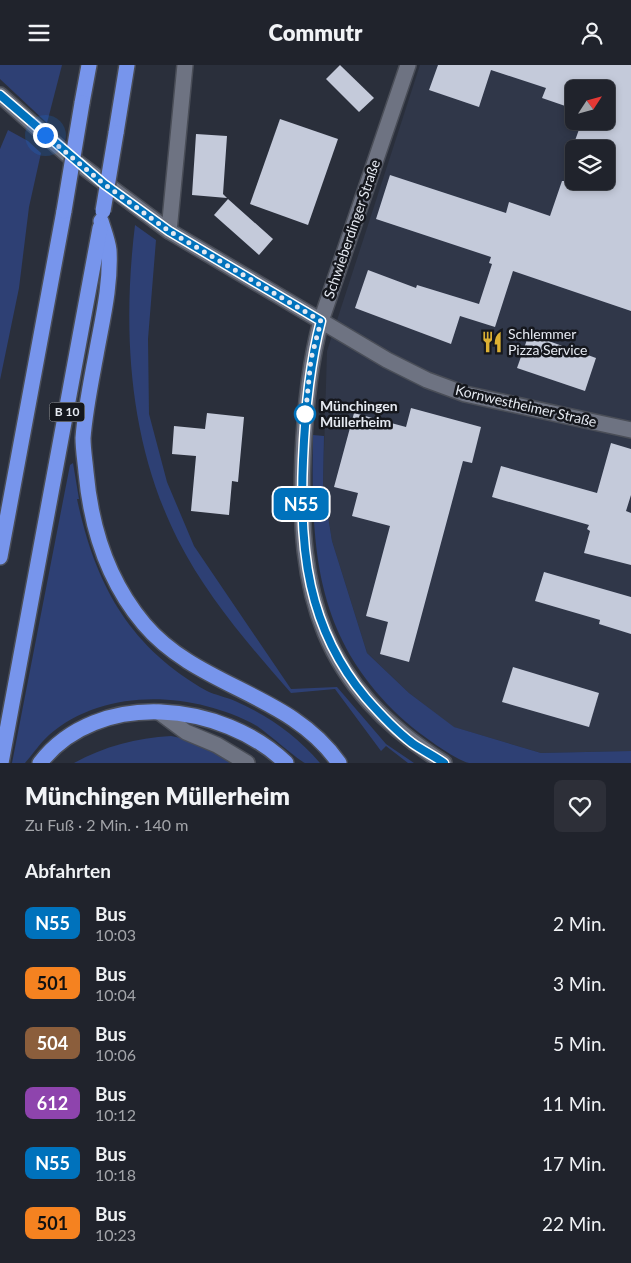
<!DOCTYPE html>
<html lang="de">
<head>
<meta charset="utf-8">
<style>
	:root { --surface:#20232c; --page:#2d2f38; --text:#f1f3f6; --muted:#a2a4a9; --line:#3d4048 }
	body { margin:0; font-family:Lato,sans-serif; background:var(--page); color:var(--text); height:100vh; display:flex; flex-direction:column; font-size:19px; white-space:nowrap }
	* { box-sizing:border-box; margin:0 }
	p { font-size:16px; color:var(--muted) }
	.icon { flex:none; width:28px; height:28px; fill:none; stroke:currentColor; stroke-width:2; stroke-linecap:round; stroke-linejoin:round }
	.map { position:relative; height:698px; overflow:hidden }
	.panel { display:flex; flex-direction:column; background:var(--surface); flex:1 }
	.panel>* { flex:none }
	.badge { padding:0 10px; border-radius:8px; font-size:18px; line-height:32px }
	.needle { width:32px; rotate:54deg }
	.buttons { position:absolute; left:565px; top:15px; display:grid; gap:10px }
	.buttons a { display:grid; place-items:center; width:50px; height:50px; border-radius:8px; background:var(--surface); box-shadow:0 2px 8px #0003,0 0 0 1px var(--line); font-size:25px }
	.you { position:absolute; width:25px; height:25px; margin:-12px; border:4px solid #fff; border-radius:50%; background:#1a73e8; box-shadow:0 0 0 8px #1a73e833 }
	.map>.badge { position:absolute; translate:-50% -50%; box-shadow:0 0 0 2px #fff }
	h2 { padding:0 25px; font-size:19px; line-height:45px }
	.round { display:grid; place-items:center; flex:none; width:52px; height:52px; border-radius:8px; background:var(--page) }
	.summary { display:flex; align-items:center; justify-content:space-between; height:85px; padding:0 25px }
	h1 { font-size:24px; font-weight:800; line-height:38px }
	ul { padding:0; list-style:none }
	li { display:flex; align-items:center; gap:15px; height:60px; padding:0 25px }
	li div { flex:1 }
	li b { display:block; font-size:19px }
	li em { font-style:normal }
	li .badge { min-width:55px; font-weight:700; text-align:center }
	header { display:flex; justify-content:space-between; align-items:center; height:65px; padding:0 25px; background:var(--surface); font-size:22px; font-weight:800 }
	.map>svg:first-child { display:block }
</style>
</head>
<body>
<header><svg class="icon" aria-label="menu" viewBox="0 0 24 24"><path d="M4 6h16M4 12h16M4 18h16"/></svg>Commutr<svg class="icon" aria-label="person" viewBox="0 0 24 24"><circle cx="12" cy="8" r="4"/><path d="M4 21q1-7 8-7t8 7"/></svg></header>
<div class="map">
<svg width="631" height="698" viewBox="0 0 631 698">
	<rect width="100%" height="100%" fill="#2a2f3b"/>
	<!-- built -->
	<path fill="#303749" fill-rule="evenodd" d="M420 0H631V686L541 688 453 662 409 628 367 588 332 476 323 420 327 286ZM574 24H606V56H574ZM574 84H606V116H574Z"/>
	<!-- green -->
	<g fill="#2e4074">
		<path d="M0 0H62L47 58 0 14Z"/>
		<path d="M8 65 28 76 41 88 29 142 19 223 0 315V84Z"/>
		<path d="M135 160 156 175 148 274 149 349 167 417 194 481 291 624 337 622 386 679 414 698H408L386 681 381 686 335 624 291 628C250 581 207 532 178 475 129 378 122 267 135 160Z"/>
		<path d="M313 370 324 371 323 420 332 476 367 588 409 628 454 662 541 688 631 686V698C592 698 553 698 514 698 500 698 482 698 469 698 455 695 417 667 406 657 314 575 311 485 313 370Z"/>
		<path d="M73 398 79 434H77C95 519 129 582 207 626 215 630 226 632 235 636 269 651 296 670 320 698 315 698 309 698 305 698 301 697 266 667 257 661 195 627 106 621 49 670 40 678 33 689 25 698H12L70 400Z"/>
		<path d="M171 671C195 675 213 684 234 698H74C105 681 136 673 171 671Z"/>
	</g>
	<!-- building -->
	<g fill="#c4cada">
		<path d="M340 0 374 33 359 47 326 14Z"/>
		<path d="M438 0H631V246L513 206 495 262 460 251 451 279 355 243 368 205 416 223 417 220 479 239 492 199 489 198 491 192 376 154 390 110 506 148 509 137 550 151 562 116H606V84H572L582 56H606V24H574V44L542 33 546 23 491 5 479 42 429 25Z"/>
		<path d="M280 54 338 74 308 160 250 139Z"/>
		<path d="M196 69 227 71 223 129 227 133 192 130Z"/>
		<path d="M228 134 273 174 259 190 214 150Z"/>
		<path d="M529 269 596 293 585 326 517 303Z"/>
		<path d="M411 343 481 362 472 398 463 396 409 597 380 589 388 557 366 551 390 461 352 451 358 428 334 422 354 348 406 362Z"/>
		<path d="M207 348 244 352 238 417 232 416 229 450 191 446 196 391 172 389 174 361 205 364Z"/>
		<path d="M611 378 631 384V430L626 446 631 448V500L584 488 590 466 587 464 589 460 492 432 501 401 597 428Z"/>
		<path d="M544 507 631 532V569L599 559 600 555 535 536Z"/>
		<path d="M513 602 599 628 589 662 502 637Z"/>
	</g>
	<g fill="none" stroke-linecap="round" stroke-linejoin="round">
		<!-- minor casing -->
		<g stroke="#4a4e58" stroke-width="18">
			<g id="minor">
				<path d="M408 0 321 256C309 301 305 345 303 391 297 530 321 621 444 698"/>
				<path d="M0 30 70 92 169 166 387 295 427 315 465 329 631 365"/>
				<path d="M169 166 185 0"/>
				<path d="M159 647 186 667 217 680 247 698"/>
			</g>
		</g>
		<!-- highway casing -->
		<g stroke="#4a4e58" stroke-width="18">
			<g id="highway">
				<path d="M82 38 89 0"/>
				<path d="M116 68 127 0"/>
				<path d="M101 156C104 166 108 176 109 185 111 221 102 256 96 290 91 317 85 346 83 373 83 384 85 396 86 407 91 463 107 515 144 559 198 623 291 628 339 698"/>
				<path d="M0 492 64 146"/>
				<path d="M1 698 100 163"/>
				<path d="M40 698C98 623 223 637 286 698"/>
			</g>
		</g>
		<!-- minor -->
		<use href="#minor" stroke="#6e7382" stroke-width="15"/>
		<!-- highway -->
		<use href="#highway" stroke="#7795ec" stroke-width="15"/>
		<!-- highway-bridge casing -->
		<g stroke="#4a4e58" stroke-width="18" stroke-linecap="butt">
			<g id="highway-bridge">
				<path d="M64 146 82 38"/>
				<path d="M103 146 116 68"/>
			</g>
		</g>
		<!-- highway-bridge -->
		<use href="#highway-bridge" stroke="#7795ec" stroke-width="15"/>
	</g>
	<g fill="none" stroke-linecap="round" stroke-linejoin="round">
		<!-- line casing -->
		<g stroke="#fff" stroke-width="11">
			<path id="line" d="M0 30 104 119 169 166 321 256C309 302 305 347 303 395 299 483 307 563 366 633 380 649 395 665 412 678 422 685 434 691 444 698"/>
		</g>
		<!-- line -->
		<use href="#line" stroke="#0072bc" stroke-width="8"/>
		<!-- walk -->
		<path stroke="#e5e9f1" stroke-width="5" stroke-dasharray="0 9" d="M45 70 104 119 169 166 321 256 311 294 305 354V349"/>
	</g>
	<!-- icons -->
	<defs>
		<g id="restaurant-bare" transform="scale(1.725)"><path d="M-5-6h1v4h1v-4h1v4h1v-4h1v5L-1.5 .5V6h-2V.5L-5-1ZM5-6V6H3V1.5H1.5Q1.5-4 5-6Z" fill="#ddb133" stroke="#15171d" stroke-width="2.5" paint-order="stroke"/></g>
	</defs>
	<g fill-rule="evenodd">
		<use href="#restaurant-bare" x="492" y="277"/>
	</g>
	<!-- markers -->
	<circle fill="#fff" stroke="#0072bc" stroke-width="2.5" cx="305" cy="349" r="10"/>
	<g text-anchor="middle" stroke-width="5" stroke-linejoin="round" paint-order="stroke">
		<!-- shield labels -->
		<rect fill="#15171d" stroke="#a7aab1" stroke-width="1" x="49.5" y="337.5" width="35" height="19" rx="4"/>
		<g font-size="12" font-weight="bold" fill="#e5e9f1">
			<text x="67" y="351">B 10</text>
		</g>
		<!-- street labels -->
		<g font-size="14" fill="#e5e9f1" stroke="#15171d">
			<text transform="translate(352 164) rotate(-71)" y="5">Schwieberdinger Straße</text>
			<text transform="translate(526 341) rotate(13)" y="5">Kornwestheimer Straße</text>
		</g>
		<!-- poi labels -->
		<g font-size="14" fill="#e5e9f1" stroke="#15171d" text-anchor="start">
			<text x="508" y="274">Schlemmer<tspan x="508" dy="16">Pizza Service</tspan></text>
		</g>
		<!-- stop labels -->
		<g font-size="14" font-weight="bold" fill="#e5e9f1" stroke="#15171d" text-anchor="start">
			<text x="320" y="346">Münchingen<tspan x="320" dy="16">Müllerheim</tspan></text>
		</g>
	</g>
</svg>
<div class="buttons">
<a><svg class="needle" viewBox="-14 -14 28 28"><path d="M0-13l5 13h-10z" fill="#e53935"/><path d="M0 13l5-13h-10z" fill="#a2a4a9"/></svg></a>
<a><svg class="icon" aria-label="layers" viewBox="0 0 24 24"><path d="M12 4l9 5-9 5-9-5zM3 14l9 5 9-5"/></svg></a>
</div>
<div class="you" style="left:45px;top:70px"></div>
<b class="badge" style="left:301px;top:439px;background:#0072bc;color:#fff">N55</b>
</div>
<section class="panel">
<div class="summary"><div><h1>Münchingen Müllerheim</h1><p>Zu Fuß · 2 Min. · 140 m</p></div><a class="round"><svg class="icon" aria-label="heart" viewBox="0 0 24 24"><path d="M12 20l-8-8c-3-5 5-10 8-4 3-6 11-1 8 4z"/></svg></a></div>
<h2>Abfahrten</h2>
<ul>
<li><span class="badge" style="background:#0072bc;color:#fff">N55</span><div><b>Bus</b><p>10:03</p></div><em>2 Min.</em></li>
<li><span class="badge" style="background:#f58220;color:#111">501</span><div><b>Bus</b><p>10:04</p></div><em>3 Min.</em></li>
<li><span class="badge" style="background:#8b5e3c;color:#fff">504</span><div><b>Bus</b><p>10:06</p></div><em>5 Min.</em></li>
<li><span class="badge" style="background:#8e44ad;color:#fff">612</span><div><b>Bus</b><p>10:12</p></div><em>11 Min.</em></li>
<li><span class="badge" style="background:#0072bc;color:#fff">N55</span><div><b>Bus</b><p>10:18</p></div><em>17 Min.</em></li>
<li><span class="badge" style="background:#f58220;color:#111">501</span><div><b>Bus</b><p>10:23</p></div><em>22 Min.</em></li>
</ul>
</section>
</body>
</html>
